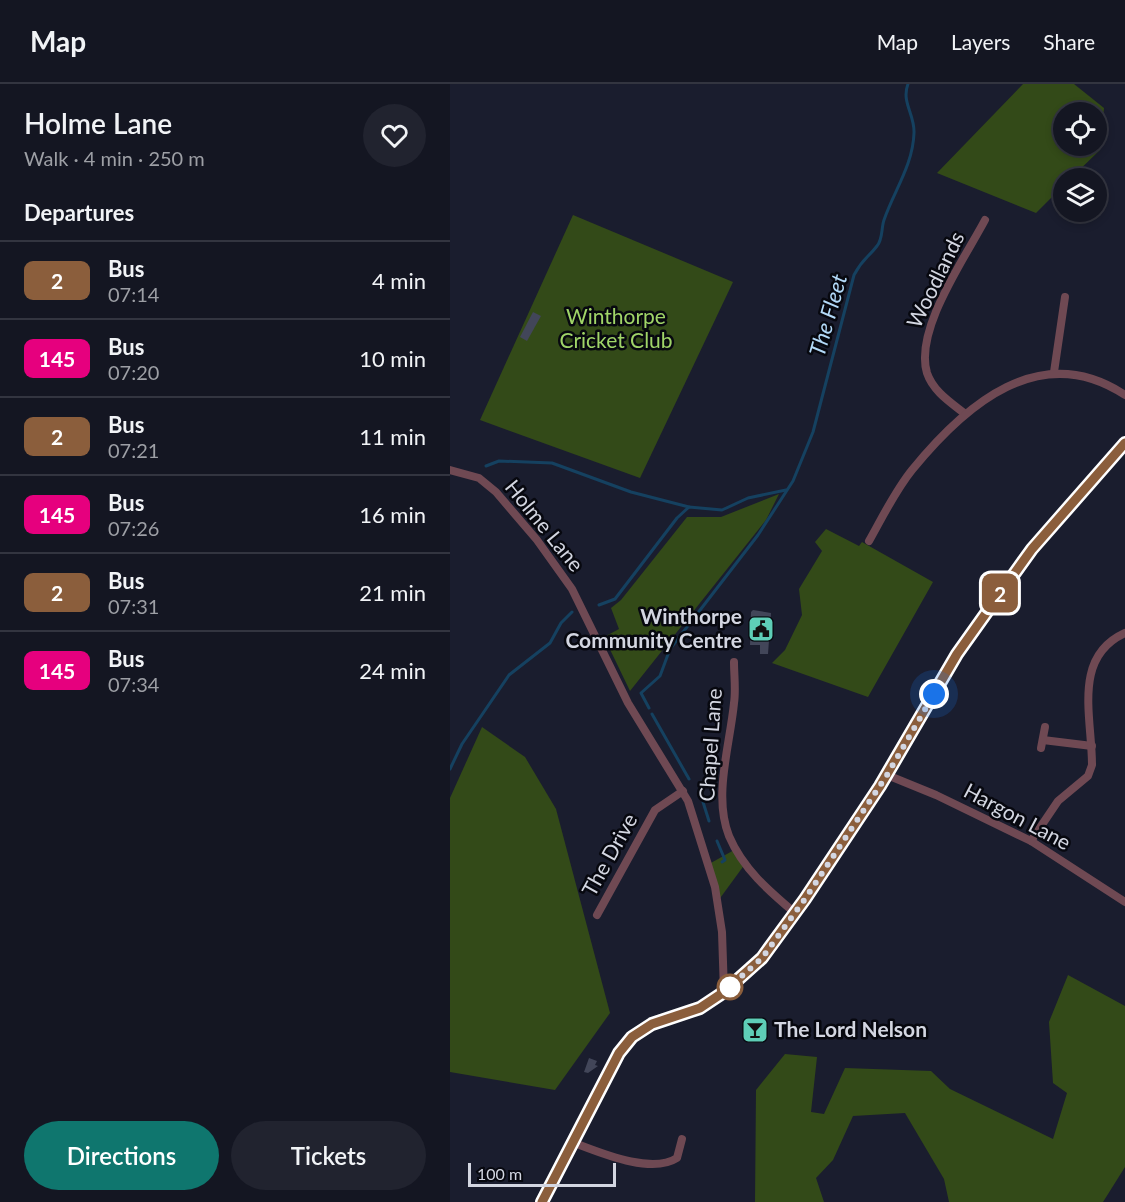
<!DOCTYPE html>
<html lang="en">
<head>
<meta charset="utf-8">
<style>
	:root { --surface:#141622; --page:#21232f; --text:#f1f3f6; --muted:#9d9fa5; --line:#333540; --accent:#0f766e }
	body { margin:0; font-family:Lato,sans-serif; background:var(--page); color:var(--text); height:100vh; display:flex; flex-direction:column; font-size:22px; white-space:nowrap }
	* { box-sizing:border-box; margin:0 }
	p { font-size:20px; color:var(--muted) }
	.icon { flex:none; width:33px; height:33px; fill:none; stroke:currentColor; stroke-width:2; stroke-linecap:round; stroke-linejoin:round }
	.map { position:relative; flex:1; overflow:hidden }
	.side { display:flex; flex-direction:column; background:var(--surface); width:450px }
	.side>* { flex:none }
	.badge { padding:0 12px; border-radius:9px; font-size:21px; line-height:39px }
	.fabs { position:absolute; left:603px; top:18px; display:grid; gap:12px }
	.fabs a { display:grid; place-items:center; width:54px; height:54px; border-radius:50%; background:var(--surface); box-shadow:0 3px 9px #0003,0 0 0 2px var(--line); font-size:30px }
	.scale { position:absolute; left:18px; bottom:15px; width:148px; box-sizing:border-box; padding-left:6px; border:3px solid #d3d6e1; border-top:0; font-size:16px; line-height:21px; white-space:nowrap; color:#d3d6e1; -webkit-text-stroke:4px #07080f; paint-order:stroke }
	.you { position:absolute; width:30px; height:30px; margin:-15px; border:4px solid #fff; border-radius:50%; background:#1a73e8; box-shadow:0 0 0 9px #1a73e833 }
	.map>.badge { position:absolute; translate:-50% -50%; box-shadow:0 0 0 3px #fff }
	h2 { padding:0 24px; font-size:22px; line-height:54px }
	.round { display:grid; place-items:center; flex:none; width:63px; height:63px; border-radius:32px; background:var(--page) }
	.summary { display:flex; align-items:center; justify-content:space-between; height:102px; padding:0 24px }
	h1 { font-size:28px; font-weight:600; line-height:45px }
	.primary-button { display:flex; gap:12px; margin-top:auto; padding:12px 24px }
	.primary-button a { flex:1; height:69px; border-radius:36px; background:var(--accent); color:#fff; font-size:24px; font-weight:600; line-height:69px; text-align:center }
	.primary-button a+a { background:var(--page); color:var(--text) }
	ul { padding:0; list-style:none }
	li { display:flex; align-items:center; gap:18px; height:78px; padding:0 24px; border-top:2px solid var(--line) }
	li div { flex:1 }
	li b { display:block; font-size:22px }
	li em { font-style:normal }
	li .badge { min-width:66px; font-weight:700; text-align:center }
	header { display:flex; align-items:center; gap:36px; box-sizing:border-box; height:84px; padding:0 30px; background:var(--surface); border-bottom:2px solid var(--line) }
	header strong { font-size:28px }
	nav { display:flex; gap:33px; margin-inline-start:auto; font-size:21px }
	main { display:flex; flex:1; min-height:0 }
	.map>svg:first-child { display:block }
</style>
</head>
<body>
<header>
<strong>Map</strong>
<nav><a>Map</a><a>Layers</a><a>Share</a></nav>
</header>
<main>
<section class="side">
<div class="summary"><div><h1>Holme Lane</h1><p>Walk · 4 min · 250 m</p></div><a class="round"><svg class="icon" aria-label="heart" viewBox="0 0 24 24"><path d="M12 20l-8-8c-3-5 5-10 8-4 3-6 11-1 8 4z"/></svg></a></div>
<h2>Departures</h2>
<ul>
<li><span class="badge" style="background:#8b5e3c;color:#fff">2</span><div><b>Bus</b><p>07:14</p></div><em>4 min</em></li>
<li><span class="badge" style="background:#e6007e;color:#fff">145</span><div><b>Bus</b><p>07:20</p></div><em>10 min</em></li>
<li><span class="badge" style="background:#8b5e3c;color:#fff">2</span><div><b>Bus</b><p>07:21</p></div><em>11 min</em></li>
<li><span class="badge" style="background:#e6007e;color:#fff">145</span><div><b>Bus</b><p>07:26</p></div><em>16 min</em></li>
<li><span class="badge" style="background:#8b5e3c;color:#fff">2</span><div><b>Bus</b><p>07:31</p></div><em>21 min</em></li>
<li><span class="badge" style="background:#e6007e;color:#fff">145</span><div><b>Bus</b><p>07:34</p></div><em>24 min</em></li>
</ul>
<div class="primary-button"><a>Directions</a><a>Tickets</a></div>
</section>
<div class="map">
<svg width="675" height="1118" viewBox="0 0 675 1118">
	<rect width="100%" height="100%" fill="#1a1d2e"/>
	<!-- green -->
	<g fill="#334a18" fill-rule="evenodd">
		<path d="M573 0H624L654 24 650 66 621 94H614L613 102 586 129 487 89ZM614 28H646V62H614Z"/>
		<path d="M123 131 283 198 190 394 30 336Z"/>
		<path d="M329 410 316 436 180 607 154 553 169 545 161 524 171 516 237 433H271Z"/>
		<path d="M376 445 409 462 412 458 483 498 418 613 322 579 335 566 352 531 349 505 372 467 365 458Z"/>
		<path d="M32 643 75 673 106 725 160 929 105 1006 0 988V714Z"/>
		<path d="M286 765 295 780 268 817 259 780Z"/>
		<path d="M618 891 675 922V1083L653 1118H499L494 1095 455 1029 403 1032 383 1076 366 1094 374 1118H305L306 1006 335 970 367 973 361 1028 374 1030 395 984 481 987 500 1005 603 1055 617 1009 603 999 599 938Z"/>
	</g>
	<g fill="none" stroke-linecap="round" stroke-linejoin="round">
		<!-- stream -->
		<g stroke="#154160" stroke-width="3">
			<path d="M36 382 49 377 102 379 181 408 239 423"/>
			<path d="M149 521 165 515 227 434 239 423 272 426 298 414 336 406"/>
			<path d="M199 624 191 609 210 592 220 565 308 451 343 397 363 348 404 191C413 174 417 175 427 162 433 155 431 145 434 136 444 107 463 81 464 49 465 31 451 18 458 0"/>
			<path d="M202 630 239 695"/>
			<path d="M0 685 12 660 59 591 100 559 111 539 122 528"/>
			<path d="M253 718 259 737"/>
			<path d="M267 757 275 776 272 778"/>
		</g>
	</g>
	<!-- building -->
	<g fill="#424659">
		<path d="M83 228 91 232 77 257 70 253Z"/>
		<path d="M303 526 321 529 318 570H310V561H300L301 528Z"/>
		<path d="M139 974 147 977 145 981 148 982 138 989 134 988Z"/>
	</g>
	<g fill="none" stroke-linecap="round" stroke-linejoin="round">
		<!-- minor -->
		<g stroke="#6f4953" stroke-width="8">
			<path d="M604 288 615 213"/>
			<path d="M514 329C500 318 483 307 477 289 464 246 515 174 535 136"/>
			<path d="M0 386 29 394 46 408 87 456 122 505 178 619 238 717 265 803 272 848 274 908"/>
			<path d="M419 457C432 434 445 407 462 386 515 321 590 255 675 311"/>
			<path d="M284 578C284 591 286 606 284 619 280 661 263 712 279 752 293 785 319 807 345 829"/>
			<path d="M593 656 642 662"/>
			<path d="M591 664 595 643"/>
			<path d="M437 691 486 711 581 757 675 818"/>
			<path d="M581 757 608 717 638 692 642 681C642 633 622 573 675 549"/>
			<path d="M147 831 205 726 233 707"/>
			<path d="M122 1058C149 1068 201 1091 227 1074L232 1055"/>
			<path d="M92 1118 169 969 182 953 202 940 250 924 274 908 312 874 355 815 437 691 507 570 544 518 582 465 675 359"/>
		</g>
	</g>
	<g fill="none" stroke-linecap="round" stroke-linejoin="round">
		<!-- line casing -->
		<g stroke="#fff" stroke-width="14">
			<path id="line" d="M92 1118 169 969 182 953 202 940 250 924 274 908 312 874 355 815 430 702 507 570 544 518 582 465 675 359"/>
		</g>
		<!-- line -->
		<use href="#line" stroke="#8b5e3c" stroke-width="9"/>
		<!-- walk -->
		<path stroke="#d3d6e1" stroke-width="6" stroke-dasharray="0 10.8" d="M280 903 274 908 312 874 355 815 437 691 484 610"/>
	</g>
	<!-- icons -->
	<defs>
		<g id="civic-square" transform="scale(1.35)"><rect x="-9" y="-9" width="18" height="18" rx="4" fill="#5eceb7" stroke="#07080f"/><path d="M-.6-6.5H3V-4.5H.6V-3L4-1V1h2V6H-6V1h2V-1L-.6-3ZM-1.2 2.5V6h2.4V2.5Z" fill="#111"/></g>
		<g id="bar-square" transform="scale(1.35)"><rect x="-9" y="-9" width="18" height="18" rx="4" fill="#5eceb7" stroke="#07080f"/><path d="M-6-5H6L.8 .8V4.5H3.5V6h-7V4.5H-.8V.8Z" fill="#111"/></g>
	</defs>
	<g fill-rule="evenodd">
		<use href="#civic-square" x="311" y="545"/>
		<use href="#bar-square" x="305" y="946"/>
	</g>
	<!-- markers -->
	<circle fill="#fff" stroke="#8b5e3c" stroke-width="3" cx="280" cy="903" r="12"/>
	<g text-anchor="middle" stroke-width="5" stroke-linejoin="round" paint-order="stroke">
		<!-- street labels -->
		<g font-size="21" fill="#d3d6e1" stroke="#07080f">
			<text transform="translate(486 196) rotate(-64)" y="7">Woodlands</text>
			<text transform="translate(94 442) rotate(51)" y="7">Holme Lane</text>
			<text transform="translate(261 661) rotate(-86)" y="7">Chapel Lane</text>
			<text transform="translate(567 733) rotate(28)" y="7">Hargon Lane</text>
			<text transform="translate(160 771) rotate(-61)" y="7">The Drive</text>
		</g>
		<!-- park labels -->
		<g font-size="21" fill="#a0d568" stroke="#07080f">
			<text x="166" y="240">Winthorpe<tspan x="166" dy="24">Cricket Club</tspan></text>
		</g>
		<!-- poi labels -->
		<g font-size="21" font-weight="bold" fill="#d3d6e1" stroke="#07080f" text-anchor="end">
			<text x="292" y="540">Winthorpe<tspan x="292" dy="24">Community Centre</tspan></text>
			<text x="324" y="953" text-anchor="start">The Lord Nelson</text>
		</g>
		<!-- water labels -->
		<g font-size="22" font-style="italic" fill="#b3daf9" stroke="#07080f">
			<text transform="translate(378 231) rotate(-74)" y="8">The Fleet</text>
		</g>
	</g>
</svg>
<div class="fabs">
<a><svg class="icon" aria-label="locate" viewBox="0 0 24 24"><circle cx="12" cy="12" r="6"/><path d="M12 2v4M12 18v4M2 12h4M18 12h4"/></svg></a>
<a><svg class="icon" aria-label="layers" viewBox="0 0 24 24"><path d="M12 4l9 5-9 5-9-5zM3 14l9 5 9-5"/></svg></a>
</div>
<div class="scale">100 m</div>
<div class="you" style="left:484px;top:610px"></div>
<b class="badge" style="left:550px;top:509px;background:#8b5e3c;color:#fff">2</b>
</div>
</main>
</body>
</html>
